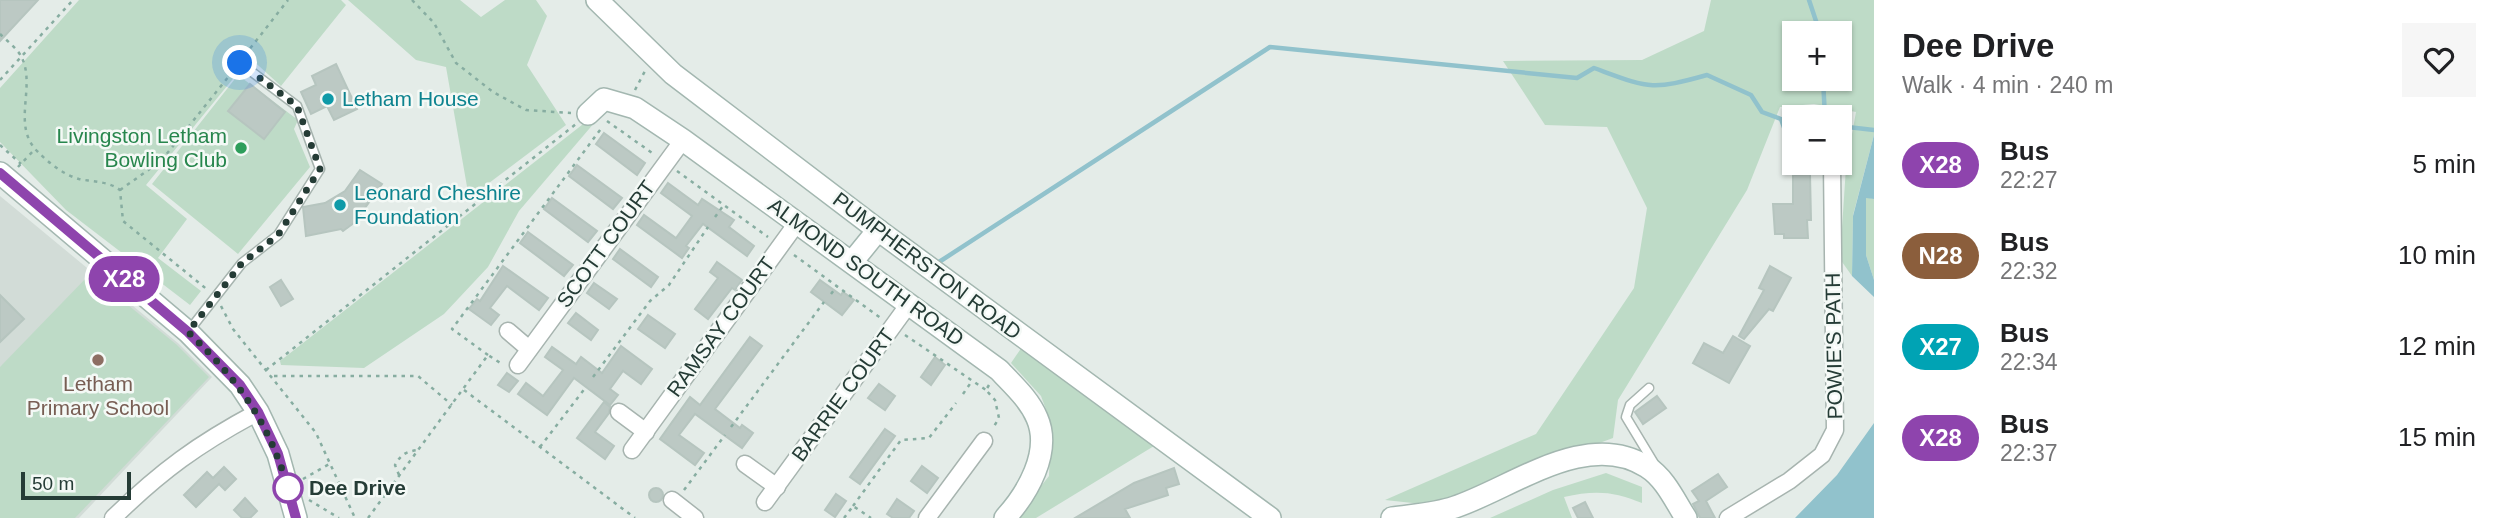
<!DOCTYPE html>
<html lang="en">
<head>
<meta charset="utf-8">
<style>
	:root { --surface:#fff; --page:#f6f6f6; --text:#202124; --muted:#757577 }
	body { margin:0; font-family:Helvetica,sans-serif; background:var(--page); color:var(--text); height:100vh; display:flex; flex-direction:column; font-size:26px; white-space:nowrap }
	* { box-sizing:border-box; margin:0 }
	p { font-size:23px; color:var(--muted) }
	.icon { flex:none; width:38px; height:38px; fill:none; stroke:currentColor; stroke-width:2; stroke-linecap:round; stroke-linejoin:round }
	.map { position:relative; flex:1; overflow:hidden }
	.panel { display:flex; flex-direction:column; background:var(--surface); width:630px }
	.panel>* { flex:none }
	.badge { padding:0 14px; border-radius:23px; font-size:24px; line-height:46px }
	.buttons { position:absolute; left:1782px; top:21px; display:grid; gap:14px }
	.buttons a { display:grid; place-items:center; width:70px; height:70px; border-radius:0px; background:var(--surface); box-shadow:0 2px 5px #0004; font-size:35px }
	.scale { position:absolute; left:21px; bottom:18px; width:110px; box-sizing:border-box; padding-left:7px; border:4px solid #253c36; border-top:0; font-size:19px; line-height:24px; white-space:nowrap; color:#253c36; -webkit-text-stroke:5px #f4f9f6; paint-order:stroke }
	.you { position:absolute; width:35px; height:35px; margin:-18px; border:5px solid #fff; border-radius:50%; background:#1a73e8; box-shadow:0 0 0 10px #1a73e833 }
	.map>.badge { position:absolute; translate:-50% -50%; box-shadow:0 0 0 4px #fff }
	.round { display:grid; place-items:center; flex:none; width:74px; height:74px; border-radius:0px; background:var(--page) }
	.head { display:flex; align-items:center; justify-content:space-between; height:119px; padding:0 28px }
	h1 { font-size:33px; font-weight:600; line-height:52px }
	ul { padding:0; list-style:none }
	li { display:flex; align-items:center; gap:21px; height:91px; padding:0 28px }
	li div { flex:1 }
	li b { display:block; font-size:26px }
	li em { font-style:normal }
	li .badge { min-width:77px; font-weight:700; text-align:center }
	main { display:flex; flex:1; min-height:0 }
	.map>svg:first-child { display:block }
</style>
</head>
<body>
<main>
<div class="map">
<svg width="1874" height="518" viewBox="0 0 1874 518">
	<rect width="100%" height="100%" fill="#e4ece8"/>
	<!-- built -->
	<path fill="#d2dcd7" d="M0 196 179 344 212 377 79 518H0Z"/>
	<!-- green -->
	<g fill="#bedbc7" fill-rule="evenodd">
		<path d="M79 0H341L346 5 281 86 250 58 146 185 187 219 158 258 201 291 190 305 66 210 0 142V88Z"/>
		<path d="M348 0H460L481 17 505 0H536L547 16 527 65 566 125 469 198 446 67 416 60Z"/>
		<path d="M1711 0H1874V135L1853 215 1852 276 1840 259 1846 167 1856 112 1814 104 1780 107 1747 190 1618 400 1613 438 1431 505 1385 500 1536 434 1634 288 1647 208 1607 127 1545 125 1503 61 1642 60 1704 31ZM1794 33H1839V79H1794Z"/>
		<path d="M238 75 298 120 294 129 310 167 238 254 152 184Z"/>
		<path d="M587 121 595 122 519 211 488 267 444 314 364 368 281 365 280 361Z"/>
		<path d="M1866 197 1874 199V280L1866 255Z"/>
		<path d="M90 274 177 345 209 377 75 518H0V367Z"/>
		<path d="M1022 347 1154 446 1036 518H1021L1020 513 1049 476 1051 423 1041 396 1011 363Z"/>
		<path d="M1606 473 1642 487V503C1614 491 1594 490 1564 497L1572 518H1490L1553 490Z"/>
	</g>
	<!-- water -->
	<g fill="#91c2cc">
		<path d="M1874 135V199L1866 198V255L1874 280V297L1852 276 1853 216Z"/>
		<path d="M1874 423V518H1795L1837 475Z"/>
	</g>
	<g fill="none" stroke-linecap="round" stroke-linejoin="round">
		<!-- stream -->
		<g stroke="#91c2cc" stroke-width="4.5">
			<path d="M1809 0 1820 33"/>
			<path d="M1823 79 1825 117"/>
			<path d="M1839 126 1874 130"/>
			<path d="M939 262 1270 47 1577 78 1594 68C1649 88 1650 91 1707 75L1751 95 1762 112 1781 119 1786 133H1794"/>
		</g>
	</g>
	<!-- building -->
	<g fill="#bcc9c4" stroke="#b6c5bf" stroke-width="2">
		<path d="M0 0H38L0 41Z"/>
		<path d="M336 64 357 109 334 120 327 106 311 114 301 92 316 85 312 76Z"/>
		<path d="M250 84 285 112 264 139 228 111Z"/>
		<path d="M604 133 645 163 637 175 596 144Z"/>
		<path d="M577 165 622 198 613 209 569 176Z"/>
		<path d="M360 170 382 184 360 215 362 217 343 231 341 229 306 236 303 207 325 203 345 191Z"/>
		<path d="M1810 174 1811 220H1807L1808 238H1784V234H1775L1773 204H1793V175Z"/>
		<path d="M668 183 698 205 702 199 734 220 729 227 754 246 747 256 703 224 686 246 689 248 682 258 637 225 644 215 676 238 692 216 661 193Z"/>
		<path d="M552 198 597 231 588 242 544 209Z"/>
		<path d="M528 232 573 265 564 276 520 243Z"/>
		<path d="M620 249 658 277 651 287 613 259Z"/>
		<path d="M717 262 742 280 735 290 732 288 708 319 695 309 718 278 710 272Z"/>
		<path d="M503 266 548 298 539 310 507 286 490 308 499 315 491 325 469 309 477 299 480 301Z"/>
		<path d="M1770 266 1791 278 1773 311 1769 309 1744 339 1739 336 1764 290 1759 288Z"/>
		<path d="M281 280 293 299 281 306 270 287Z"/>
		<path d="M820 280 841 295 843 292 854 300 842 315 811 292Z"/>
		<path d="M594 283 617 299 609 309 587 293Z"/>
		<path d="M0 295 24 319 0 342Z"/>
		<path d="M576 313 598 330 591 340 568 323Z"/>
		<path d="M648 315 675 334 665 348 638 329Z"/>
		<path d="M1733 336 1750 346 1729 383 1693 363 1704 343 1723 353Z"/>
		<path d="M750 337 762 346 715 409 740 428 742 425 753 433 742 448 695 414 679 435 704 453 695 465 660 439 690 397 700 405Z"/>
		<path d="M621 346 652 369 641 384 623 371 610 389 618 395 610 405 574 378 547 415 518 394 526 383 543 396 563 370 545 357 552 347 576 364 581 357 602 373Z"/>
		<path d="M935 357 945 365 931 385 921 377Z"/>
		<path d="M507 373 518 381 509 392 498 385Z"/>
		<path d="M879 384 895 396 885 410 868 398Z"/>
		<path d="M1657 396 1666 408 1643 424 1635 412Z"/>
		<path d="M604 402 610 407 609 413 595 432 614 446 605 459 577 438Z"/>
		<path d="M885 429 895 436 860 484 850 477Z"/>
		<path d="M922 466 938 478 927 493 911 481Z"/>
		<path d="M224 467 236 479 225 490 219 484 196 507 184 495 207 472 213 478Z"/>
		<path d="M1174 468 1179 484 1166 488 1168 495 1125 509 1130 518H1075L1134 483Z"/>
		<path d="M1718 474 1727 487 1706 501 1715 518H1700L1693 504 1699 501 1692 491Z"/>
		<circle cx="656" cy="495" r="7"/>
		<path d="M836 494 846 501 835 517 825 510Z"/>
		<path d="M245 498 257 511 250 518H242L234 510Z"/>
		<path d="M897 499 914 511 909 518H893L887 514Z"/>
		<path d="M1585 502 1593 518H1578L1573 508Z"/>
	</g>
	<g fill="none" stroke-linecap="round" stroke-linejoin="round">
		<!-- lane casing -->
		<g stroke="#a7b4af" stroke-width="11">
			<g id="lane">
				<path d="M188 332 242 263 278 235 320 169 297 106 240 63"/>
				<path d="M1649 388 1630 405 1626 417 1655 465"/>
			</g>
		</g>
		<!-- street casing -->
		<g stroke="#a7b4af" stroke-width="19">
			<g id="street">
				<path d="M508 331 529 349"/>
				<path d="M518 365 683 140"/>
				<path d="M619 412 646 432"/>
				<path d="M632 450 797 223"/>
				<path d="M745 464 777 487"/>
				<path d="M672 500 695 518"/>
				<path d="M765 502 909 304"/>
				<path d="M113 518C161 471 198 444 258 412"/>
				<path d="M927 518 984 441"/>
				<path d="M1728 518 1789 481 1822 455 1835 430 1832 163"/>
			</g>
		</g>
		<!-- secondary casing -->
		<g stroke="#a3b7b0" stroke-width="24">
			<g id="secondary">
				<path d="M597 0 673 74 878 230 1270 518"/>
				<path d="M588 114 604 99 635 108 683 140 999 370C1013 385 1029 399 1037 418 1052 452 1027 494 1005 518"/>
				<path d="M0 173 188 332 240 385 258 412 278 454 296 518"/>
				<path d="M852 262 878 230"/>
				<path d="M1392 518C1412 515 1435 514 1455 507 1512 488 1587 428 1647 467 1665 478 1675 501 1686 518"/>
			</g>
		</g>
		<!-- path -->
		<g stroke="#87ada1" stroke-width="2.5" stroke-dasharray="3.5 5" stroke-linecap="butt">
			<path d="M412 0 434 23 456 63 493 92 526 110 571 113"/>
			<path d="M0 34C7 41 18 49 22 58 36 88 11 126 38 152 49 163 64 175 79 179 93 182 108 181 120 190L123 221 209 291"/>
			<path d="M245 55 288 0"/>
			<path d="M0 80 73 0"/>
			<path d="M635 90 645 71"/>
			<path d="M607 121 655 155"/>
			<path d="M0 145 21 164"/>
			<path d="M18 167 35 149"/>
			<path d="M677 171 768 237"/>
			<path d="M120 190 161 161 233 71"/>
			<path d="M715 217 723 206"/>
			<path d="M794 255 882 319"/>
			<path d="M831 294 837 286"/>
			<path d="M221 306 233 329 316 433 355 518"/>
			<path d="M905 335 986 390"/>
			<path d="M488 355 452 329 603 126"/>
			<path d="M266 370 576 124"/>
			<path d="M274 376H418L452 405"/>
			<path d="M593 377 650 301 669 285 708 227"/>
			<path d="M989 385 986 390 995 400 999 418 993 428"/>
			<path d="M464 390 635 518"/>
			<path d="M963 394 972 381"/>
			<path d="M731 427 824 302"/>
			<path d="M540 447 586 387"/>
			<path d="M399 475 395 465C401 454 407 451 419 450"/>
			<path d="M303 479 331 463"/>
			<path d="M684 490 725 435"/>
			<path d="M309 500 339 518"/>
			<path d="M853 506 901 440 929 438 956 403"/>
			<path d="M368 518 488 355 502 364"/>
			<path d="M844 518 853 506 871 518"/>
		</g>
		<!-- lane -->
		<use href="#lane" stroke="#fff" stroke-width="8"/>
		<!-- street -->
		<use href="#street" stroke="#fff" stroke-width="16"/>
		<!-- secondary -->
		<use href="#secondary" stroke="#fff" stroke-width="21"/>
	</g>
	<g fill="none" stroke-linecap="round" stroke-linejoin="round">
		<!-- line casing -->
		<g stroke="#fff" stroke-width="16">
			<path id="line" d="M0 173 188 332 240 385 258 412 278 454 296 518"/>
		</g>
		<!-- line -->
		<use href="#line" stroke="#8e44ad" stroke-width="10"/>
		<!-- walk -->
		<path stroke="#253c36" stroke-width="7" stroke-dasharray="0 12.6" d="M240 63 297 106 320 169 278 235 242 263 188 332C238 380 268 420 288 488"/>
	</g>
	<!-- markers -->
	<g fill="#0f9aa8" stroke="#f4f9f6" stroke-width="2.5">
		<circle cx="328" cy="99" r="7"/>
		<circle cx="340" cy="205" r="7"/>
	</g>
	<circle fill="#2e9e5b" stroke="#f4f9f6" stroke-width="2.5" cx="241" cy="148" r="7"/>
	<circle fill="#8d6e63" stroke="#f4f9f6" stroke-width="2.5" cx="98" cy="360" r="7"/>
	<circle fill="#fff" stroke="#8e44ad" stroke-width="3.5" cx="288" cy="488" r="14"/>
	<g text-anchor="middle" stroke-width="5" stroke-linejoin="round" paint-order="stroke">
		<!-- culture labels -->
		<g font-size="21" fill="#0d838f" stroke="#f4f9f6" text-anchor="start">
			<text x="342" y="106">Letham House</text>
			<text x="354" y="200">Leonard Cheshire<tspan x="354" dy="24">Foundation</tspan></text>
		</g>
		<!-- leisure labels -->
		<g font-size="21" fill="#27864d" stroke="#f4f9f6" text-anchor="end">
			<text x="227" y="143">Livingston Letham<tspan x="227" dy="24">Bowling Club</tspan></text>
		</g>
		<!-- street labels -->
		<g font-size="21" fill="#253c36" stroke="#f4f9f6">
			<text transform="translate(606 244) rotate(-54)" y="7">SCOTT COURT</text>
			<text transform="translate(927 266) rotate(37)" y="7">PUMPHERSTON ROAD</text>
			<text transform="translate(866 272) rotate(36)" y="7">ALMOND SOUTH ROAD</text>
			<text transform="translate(721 327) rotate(-54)" y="7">RAMSAY COURT</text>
			<text transform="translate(1834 346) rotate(-91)" y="7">POWIE'S PATH</text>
			<text transform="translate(843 395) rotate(-54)" y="7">BARRIE COURT</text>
		</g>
		<!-- education labels -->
		<g font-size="21" fill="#785e54" stroke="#f4f9f6">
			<text x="98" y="391">Letham<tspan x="98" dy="24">Primary School</tspan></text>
		</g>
		<!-- stop labels -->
		<g font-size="21" font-weight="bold" fill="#253c36" stroke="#f4f9f6" text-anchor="start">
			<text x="309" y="495">Dee Drive</text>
		</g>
	</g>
</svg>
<div class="buttons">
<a>+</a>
<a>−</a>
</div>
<div class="scale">50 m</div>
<div class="you" style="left:240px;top:63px"></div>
<b class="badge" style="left:124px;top:279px;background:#8e44ad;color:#fff">X28</b>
</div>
<section class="panel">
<div class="head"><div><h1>Dee Drive</h1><p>Walk · 4 min · 240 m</p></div><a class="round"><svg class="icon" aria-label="heart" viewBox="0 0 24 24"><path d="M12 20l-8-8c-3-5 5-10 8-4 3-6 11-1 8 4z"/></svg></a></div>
<ul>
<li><span class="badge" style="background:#8e44ad;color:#fff">X28</span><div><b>Bus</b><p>22:27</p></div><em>5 min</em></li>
<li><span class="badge" style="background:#8b5e3c;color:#fff">N28</span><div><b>Bus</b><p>22:32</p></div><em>10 min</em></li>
<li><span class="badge" style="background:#00a3b4;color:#fff">X27</span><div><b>Bus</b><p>22:34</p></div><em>12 min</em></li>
<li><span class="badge" style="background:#8e44ad;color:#fff">X28</span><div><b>Bus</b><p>22:37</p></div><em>15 min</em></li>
</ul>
</section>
</main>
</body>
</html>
